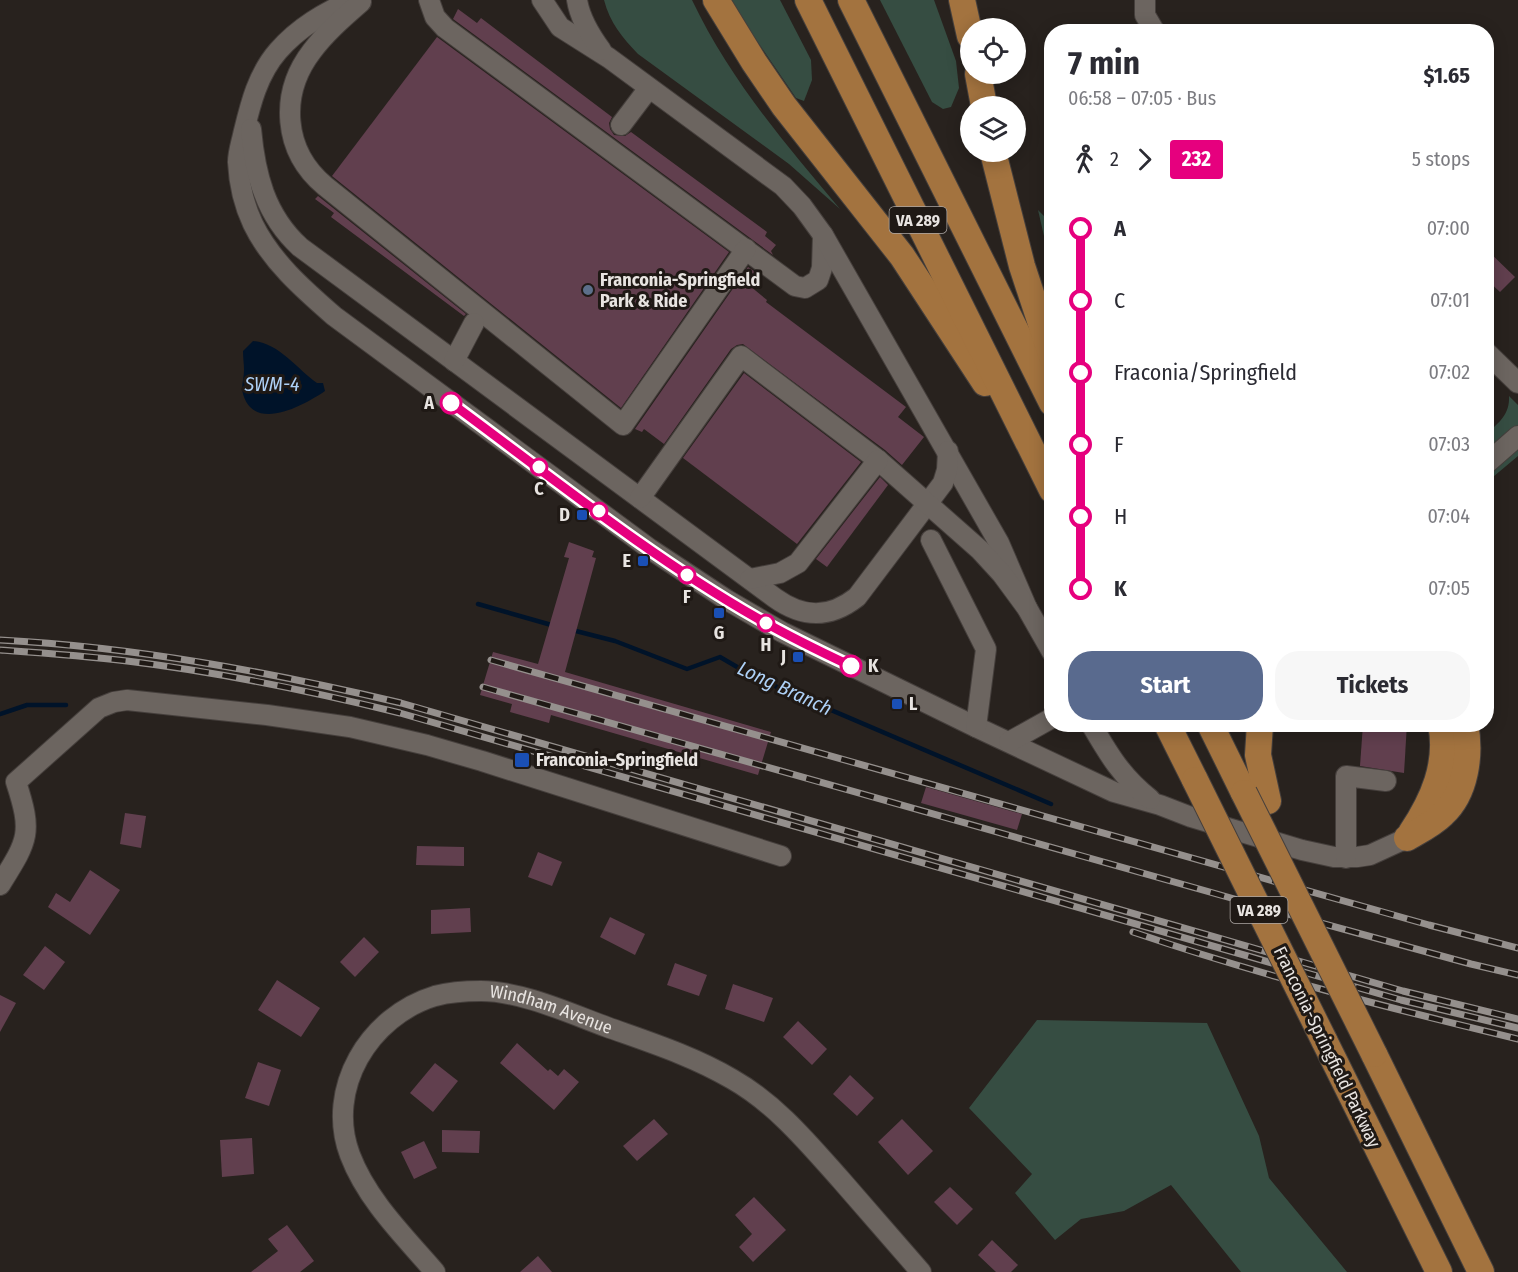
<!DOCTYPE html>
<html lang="en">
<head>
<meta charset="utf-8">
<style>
	:root { --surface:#fff; --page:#f7f7f7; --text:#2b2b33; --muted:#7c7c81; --accent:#596a8e }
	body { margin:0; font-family:"Fira Sans Condensed",sans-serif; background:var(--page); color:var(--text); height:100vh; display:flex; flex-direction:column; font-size:22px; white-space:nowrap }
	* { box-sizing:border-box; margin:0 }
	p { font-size:20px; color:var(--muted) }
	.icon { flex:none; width:33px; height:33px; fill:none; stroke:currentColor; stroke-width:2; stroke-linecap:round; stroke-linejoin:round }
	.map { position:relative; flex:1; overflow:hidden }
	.details { position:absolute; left:1044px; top:24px; width:450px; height:708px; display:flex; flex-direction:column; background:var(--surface); border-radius:24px; box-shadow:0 3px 15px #0003 }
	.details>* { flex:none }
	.badge { padding:0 12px; border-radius:4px; font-size:21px; line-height:39px }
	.tools { position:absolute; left:960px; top:18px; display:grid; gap:12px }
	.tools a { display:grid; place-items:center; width:66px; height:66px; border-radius:50%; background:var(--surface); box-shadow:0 3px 15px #0003; font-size:30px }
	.map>.badge { position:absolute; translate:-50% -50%; box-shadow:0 0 0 3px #fff }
	.legs { display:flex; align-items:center; gap:9px; height:66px; padding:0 24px; font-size:20px }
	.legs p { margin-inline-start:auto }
	.headline { display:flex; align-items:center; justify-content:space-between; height:102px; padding:0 24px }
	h1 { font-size:33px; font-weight:700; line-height:45px }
	.action { display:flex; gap:12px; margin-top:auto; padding:12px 24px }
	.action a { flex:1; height:69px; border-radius:24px; background:var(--accent); color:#fff; font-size:24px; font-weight:700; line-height:69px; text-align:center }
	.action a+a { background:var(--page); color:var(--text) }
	ul { padding:0 24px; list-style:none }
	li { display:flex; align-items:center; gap:21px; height:72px; font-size:22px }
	li i { display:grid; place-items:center; width:9px; height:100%; margin:0 8px; background:currentColor }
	li i::after { content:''; width:15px; height:15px; margin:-8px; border:4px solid; border-radius:50%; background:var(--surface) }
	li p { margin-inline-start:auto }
	li:first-child i { background:linear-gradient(#0000 50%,currentColor 0) }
	li:last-child i { background:linear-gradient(currentColor 50%,#0000 0) }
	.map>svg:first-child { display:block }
</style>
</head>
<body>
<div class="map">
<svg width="1518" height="1272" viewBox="0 0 1518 1272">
	<rect width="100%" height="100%" fill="#28221e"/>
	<!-- green -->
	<g fill="#364d42">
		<path d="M604 0H692C729 78 785 144 840 209L789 164 638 54C622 37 610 23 604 0Z"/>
		<path d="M729 0H780L811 60 812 80 804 101 796 98Z"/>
		<path d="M880 0H934L956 61 959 88 951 107 943 109 932 102Z"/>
		<path d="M1038 210 1051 223V267L1050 262Z"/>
		<path d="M1509 396 1518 405V456L1487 482V433C1499 423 1510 414 1509 396Z"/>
		<path d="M1037 1020 1207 1023 1259 1136 1269 1178 1347 1272H1241L1171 1185 1124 1211 1081 1219 1055 1240 1015 1193 1032 1174 969 1108Z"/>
	</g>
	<!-- water -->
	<path fill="#001329" d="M253 341C279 343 297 369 317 383H323L325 391C306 404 257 432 244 397 240 387 244 380 244 370 244 364 243 358 243 351Z"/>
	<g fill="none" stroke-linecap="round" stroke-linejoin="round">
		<!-- stream -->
		<g stroke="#001329" stroke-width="4.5">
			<path d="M478 604 555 626"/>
			<path d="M572 630 615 641 687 669 720 657 756 678 1051 804"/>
			<path d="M0 714 27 705H66"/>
		</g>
	</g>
	<!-- building -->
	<g fill="#613f4e">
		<path d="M458 9 477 23 481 18 612 117 609 123 610 129 614 135 625 136 631 132 767 232 765 236 776 245 771 251 773 255 453 19Z"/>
		<path d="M437 37 729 252 621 408 332 176Z"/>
		<path d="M318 196 466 314 464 316 331 217 334 213 315 199Z"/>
		<path d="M1486 249 1515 277 1500 292 1486 279Z"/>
		<path d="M748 267 758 274 750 286 767 300 766 302 906 407 898 417 924 437 902 465 885 450 743 344 737 345 731 349 664 444 644 429 642 432 635 429Z"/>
		<path d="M744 373 861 462 797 544 683 458Z"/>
		<path d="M880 477 888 485 827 567 816 559Z"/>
		<path d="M569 542 594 551 592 557 596 558 565 672 771 732 758 775 551 715 549 723 510 712 512 704 480 695 493 652 538 664 569 558 564 557Z"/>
		<path d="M1363 724H1407L1404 773 1360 766Z"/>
		<path d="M926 787 1022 814 1017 830 921 803Z"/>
		<path d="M125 813 146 816 141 848 120 844Z"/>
		<path d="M417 846 464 847V866L416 865Z"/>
		<path d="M538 852 562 862 552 886 528 877Z"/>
		<path d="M90 870 120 890 90 935 48 907 56 893 70 902Z"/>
		<path d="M470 908 471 932 431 934V910Z"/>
		<path d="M610 917 645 934 635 955 600 937Z"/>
		<path d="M364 937 379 952 355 977 340 962Z"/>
		<path d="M45 946 65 962 44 990 23 975Z"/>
		<path d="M675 963 707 975 699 996 667 985Z"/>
		<path d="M277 980 320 1008 301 1037 258 1010Z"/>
		<path d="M733 984 773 998 764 1022 725 1009Z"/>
		<path d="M0 995 16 1003 0 1032Z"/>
		<path d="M798 1021 827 1049 812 1065 783 1037Z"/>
		<path d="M517 1043 548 1071 550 1069 558 1076 564 1069 579 1082 554 1110 500 1063Z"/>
		<path d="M258 1062 281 1070 269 1106 245 1098Z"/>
		<path d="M435 1063 458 1081 433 1112 410 1093Z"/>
		<path d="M850 1075 874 1098 857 1116 833 1094Z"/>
		<path d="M654 1119 668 1134 637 1161 623 1146Z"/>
		<path d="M902 1119 933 1151 908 1175 878 1142Z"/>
		<path d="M442 1130 480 1131 479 1153 442 1152Z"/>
		<path d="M252 1138 254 1174 222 1177 220 1140Z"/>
		<path d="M424 1141 437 1168 414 1179 401 1152Z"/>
		<path d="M950 1187 973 1209 957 1225 934 1202Z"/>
		<path d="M754 1197 786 1230 753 1262 739 1247 752 1234 735 1215Z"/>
		<path d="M287 1225 314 1261 300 1272H251L278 1251 268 1239Z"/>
		<path d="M992 1240 1018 1265 1011 1272H996L978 1255Z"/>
		<path d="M538 1256 552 1272H520Z"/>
	</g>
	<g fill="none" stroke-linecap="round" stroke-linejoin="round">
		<!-- minor casing -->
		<g stroke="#453f3c" stroke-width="22">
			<g id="minor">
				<path d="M352 0C324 13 299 27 278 51 257 75 250 106 243 135 241 144 238 153 238 162 239 183 244 205 253 224 271 261 303 289 334 316L650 549 727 600 782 632 976 727 1114 792 1160 805 1191 817 1302 850 1334 857H1357L1370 855 1407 838"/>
				<path d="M429 0 435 17 445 28 795 286 805 288 818 280 822 268 823 235"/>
				<path d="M542 0 560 27 609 58 783 186 802 206 823 235 999 543 1027 608"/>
				<path d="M577 0C580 19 590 35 601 50"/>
				<path d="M1145 0V15L1155 32"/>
				<path d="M361 2C344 17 326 32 312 51 279 94 283 151 325 186L623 425 746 249"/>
				<path d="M621 125 649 88"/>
				<path d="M251 129C255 174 265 215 300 247L775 598C803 618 829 619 857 597L943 483 947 470 948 451"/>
				<path d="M1486 352 1518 383"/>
				<path d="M454 361 474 323"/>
				<path d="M1486 464 1518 436"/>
				<path d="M640 498 741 356 878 460 980 550 1002 574 1027 608 1052 652"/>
				<path d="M931 540 986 649 976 727"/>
				<path d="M750 579 780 573 798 563 878 460"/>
				<path d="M1091 724C1109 755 1122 777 1150 799"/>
				<path d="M1009 742 1052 718"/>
				<path d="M1346 858V776L1386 781"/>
				<path d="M0 885C28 840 33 834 16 782L99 708 114 702 127 700 267 715 350 727 427 745 482 761 781 856"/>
				<path id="s1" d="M435 1272C404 1236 367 1200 350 1155 325 1089 369 1016 435 996 450 992 466 991 481 991 521 991 569 1013 607 1027 649 1042 693 1056 732 1079 776 1104 808 1143 841 1180 868 1211 894 1241 921 1272"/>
			</g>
		</g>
		<!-- major casing -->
		<g stroke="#453f3c" stroke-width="28">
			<g id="major">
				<path d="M716 0 754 62 784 106 902 256 985 383"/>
				<path d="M808 0 1052 490"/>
				<path d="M851 0 1052 403"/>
				<path d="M962 0 970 36"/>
				<path d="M978 74 984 106"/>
				<path d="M993 152 1022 266 1052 357"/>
				<path d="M1167 724 1195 780"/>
				<path d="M1210 724 1244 793"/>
				<path d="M1260 724 1258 755 1268 801"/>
				<path d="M1411 833C1433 800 1449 764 1441 724"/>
				<path d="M1407 838C1419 831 1433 824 1443 814 1466 793 1471 754 1465 724"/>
				<path d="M1324 1040 1439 1272"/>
				<path d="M1374 1054 1481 1272"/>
			</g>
		</g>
		<!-- minor -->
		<use href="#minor" stroke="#6c6560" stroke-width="20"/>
		<!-- major -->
		<use href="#major" stroke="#a3733f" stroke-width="26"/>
		<!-- rail casing -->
		<g stroke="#95908d" stroke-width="7">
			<g id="rail">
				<path d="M0 640C136 647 269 672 401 703L1403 991 1518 1019"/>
				<path d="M0 650C42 653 85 656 127 661 219 672 310 691 400 713L1401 1000 1518 1028"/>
				<path d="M491 660 1429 925 1518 948"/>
				<path d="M483 687 1270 909 1471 964 1518 975"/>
				<path d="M1133 932C1259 975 1389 1008 1518 1039"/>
			</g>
		</g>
		<!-- rail -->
		<use href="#rail" stroke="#1f1915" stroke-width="4.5" stroke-dasharray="14" stroke-linecap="butt"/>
		<!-- major-bridge casing -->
		<g stroke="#453f3c" stroke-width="28" stroke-linecap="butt">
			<g id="major-bridge">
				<path d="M1195 780 1324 1040"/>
				<path d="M1244 793 1374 1054"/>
			</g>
		</g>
		<!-- major-bridge -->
		<use href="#major-bridge" stroke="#a3733f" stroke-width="26"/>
	</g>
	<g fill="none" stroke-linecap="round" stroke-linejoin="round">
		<!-- line-1 casing -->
		<g stroke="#fff" stroke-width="14">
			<path id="line-1" d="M451 403C550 476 650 557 757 618 788 636 819 651 851 666"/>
		</g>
		<!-- line-1 -->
		<use href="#line-1" stroke="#e6007e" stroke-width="9"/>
	</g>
	<!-- markers -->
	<circle fill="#5c6f8a" stroke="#1f1915" stroke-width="2" cx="588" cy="290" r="6"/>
	<g fill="#fff" stroke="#e6007e" stroke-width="3">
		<circle cx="451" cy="403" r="10"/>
		<circle cx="539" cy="467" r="8"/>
		<circle cx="599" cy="511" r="8"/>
		<circle cx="687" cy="575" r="8"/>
		<circle cx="766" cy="623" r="8"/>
		<circle cx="851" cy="666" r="10"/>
	</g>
	<g fill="#1a4fb4" stroke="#1f1915" stroke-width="2">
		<rect x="576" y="509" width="12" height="12" rx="3"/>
		<rect x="637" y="555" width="12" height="12" rx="3"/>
		<rect x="713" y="607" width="12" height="12" rx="3"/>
		<rect x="792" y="651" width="12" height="12" rx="3"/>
		<rect x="891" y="698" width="12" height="12" rx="3"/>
		<rect x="514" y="752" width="16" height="16" rx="3"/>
	</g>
	<g text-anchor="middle" stroke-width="6" stroke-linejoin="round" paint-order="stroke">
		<!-- shield labels -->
		<g fill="#1f1915" stroke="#aca7a4" stroke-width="1.5">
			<rect x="889.5" y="207" width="57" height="26" rx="4.5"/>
			<rect x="1230.5" y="897" width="57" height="26" rx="4.5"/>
		</g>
		<g font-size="16" font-weight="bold" fill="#e8e4e1">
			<text x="918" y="226">VA 289</text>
			<text x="1259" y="916">VA 289</text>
		</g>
		<!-- poi labels -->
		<g font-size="18" font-weight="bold" fill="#e8e4e1" stroke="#1f1915" text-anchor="start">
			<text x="600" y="286">Franconia-Springfield<tspan x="600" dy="21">Park &amp; Ride</tspan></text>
			<text x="570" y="521" text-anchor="end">D</text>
			<text x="631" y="567" text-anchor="end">E</text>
			<text x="719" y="639" text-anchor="middle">G</text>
			<text x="786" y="663" text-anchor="end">J</text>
			<text x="909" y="710">L</text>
			<text x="536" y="766">Franconia–Springfield</text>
		</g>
		<!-- stop labels -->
		<g font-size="18" font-weight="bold" fill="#e8e4e1" stroke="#1f1915">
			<text x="434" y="409" text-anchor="end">A</text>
			<text x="539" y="495">C</text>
			<text x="687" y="603">F</text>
			<text x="766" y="651">H</text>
			<text x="868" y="672" text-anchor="start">K</text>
		</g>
		<!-- street labels -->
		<g font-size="18" fill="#e8e4e1" stroke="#1f1915">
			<text dy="6" stroke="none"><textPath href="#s1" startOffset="466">Windham Avenue</textPath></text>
			<text transform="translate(1327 1047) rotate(64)" y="6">Franconia-Springfield Parkway</text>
		</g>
		<!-- water labels -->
		<g font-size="20" font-style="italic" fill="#aed1f7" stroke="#1f1915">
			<text x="272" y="391">SWM-4</text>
			<text transform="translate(785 688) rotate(25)" y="7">Long Branch</text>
		</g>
	</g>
</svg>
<div class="tools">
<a><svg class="icon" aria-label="locate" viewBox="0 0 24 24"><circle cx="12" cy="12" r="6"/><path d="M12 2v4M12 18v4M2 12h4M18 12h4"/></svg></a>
<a><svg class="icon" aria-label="layers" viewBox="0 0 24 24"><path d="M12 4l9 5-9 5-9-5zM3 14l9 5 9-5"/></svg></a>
</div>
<section class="details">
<div class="headline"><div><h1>7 min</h1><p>06:58 – 07:05 · Bus</p></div><b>$1.65</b></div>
<div class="legs"><svg class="icon" aria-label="walk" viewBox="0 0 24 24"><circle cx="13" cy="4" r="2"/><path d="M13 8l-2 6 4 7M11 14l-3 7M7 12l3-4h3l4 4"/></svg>2<svg class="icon" aria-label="forward" viewBox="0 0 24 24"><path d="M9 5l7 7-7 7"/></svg><b class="badge" style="background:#e6007e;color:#fff">232</b><p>5 stops</p></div>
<ul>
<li><i style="color:#e6007e"></i><b>A</b><p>07:00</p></li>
<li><i style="color:#e6007e"></i><span>C</span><p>07:01</p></li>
<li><i style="color:#e6007e"></i><span>Fraconia/Springfield</span><p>07:02</p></li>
<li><i style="color:#e6007e"></i><span>F</span><p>07:03</p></li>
<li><i style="color:#e6007e"></i><span>H</span><p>07:04</p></li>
<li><i style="color:#e6007e"></i><b>K</b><p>07:05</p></li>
</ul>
<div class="action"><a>Start</a><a>Tickets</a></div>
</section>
</div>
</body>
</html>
